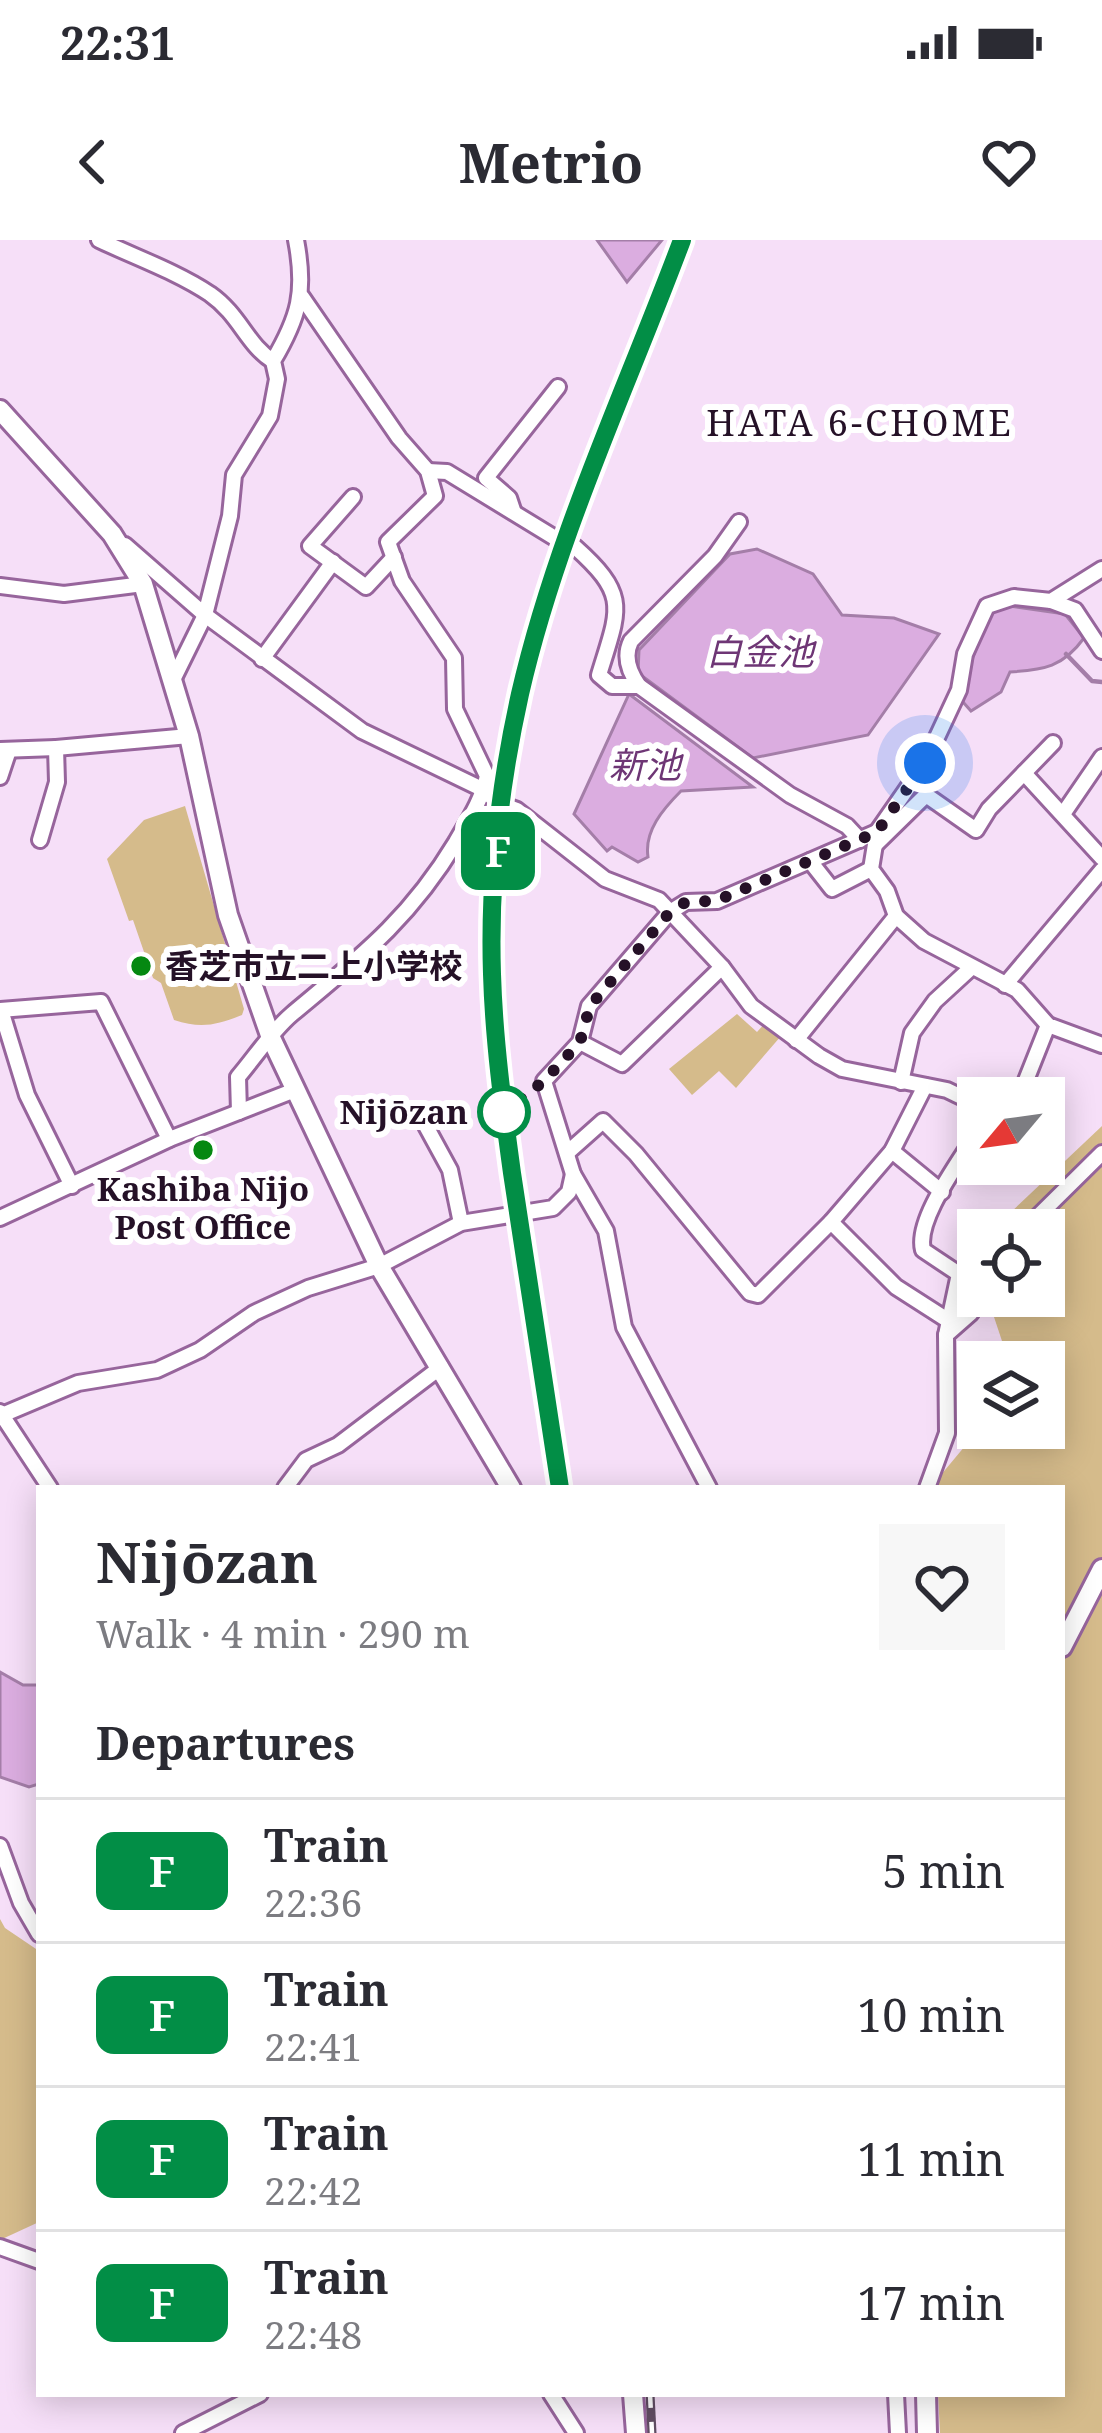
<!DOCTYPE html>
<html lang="en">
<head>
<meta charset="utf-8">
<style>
	:root { --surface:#fff; --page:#f7f7f7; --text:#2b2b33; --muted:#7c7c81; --line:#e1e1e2 }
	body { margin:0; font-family:"Noto Serif","Noto Sans JP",serif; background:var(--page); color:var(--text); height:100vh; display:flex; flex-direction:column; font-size:45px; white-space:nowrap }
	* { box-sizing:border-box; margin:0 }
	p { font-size:39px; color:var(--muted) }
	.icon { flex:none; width:66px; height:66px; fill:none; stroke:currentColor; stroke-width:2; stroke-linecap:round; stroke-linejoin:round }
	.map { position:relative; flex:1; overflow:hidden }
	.sheet { position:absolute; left:36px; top:1245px; width:1029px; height:912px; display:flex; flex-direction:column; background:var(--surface); border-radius:0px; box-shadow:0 6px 30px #0003 }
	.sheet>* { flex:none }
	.badge { padding:0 24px; border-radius:18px; font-size:42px; line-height:78px }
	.needle { width:78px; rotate:241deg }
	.buttons { position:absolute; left:957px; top:837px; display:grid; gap:24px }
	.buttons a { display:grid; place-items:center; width:108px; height:108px; border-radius:0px; background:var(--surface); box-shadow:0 6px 30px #0003; font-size:60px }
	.you { position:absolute; width:60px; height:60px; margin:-30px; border:9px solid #fff; border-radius:50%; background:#1a73e8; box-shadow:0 0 0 18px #1a73e833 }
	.map>.badge { position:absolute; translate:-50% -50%; box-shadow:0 0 0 6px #fff }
	h2 { padding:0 60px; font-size:45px; line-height:108px }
	.round { display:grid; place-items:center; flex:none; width:126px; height:126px; border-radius:0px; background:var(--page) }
	.headline { display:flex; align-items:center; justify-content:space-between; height:204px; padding:0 60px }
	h1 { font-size:57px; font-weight:700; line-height:90px }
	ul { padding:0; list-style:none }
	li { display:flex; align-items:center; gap:36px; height:144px; padding:0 60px; border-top:3px solid var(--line) }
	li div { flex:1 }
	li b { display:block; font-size:45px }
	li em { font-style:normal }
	li .badge { min-width:132px; font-weight:700; text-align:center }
	.status { display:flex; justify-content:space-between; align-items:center; height:84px; padding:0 60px; background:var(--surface); direction:ltr }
	.status svg { height:33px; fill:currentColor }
	header { display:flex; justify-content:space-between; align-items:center; height:156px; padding:0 60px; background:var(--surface); font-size:54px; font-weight:700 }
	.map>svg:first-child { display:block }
</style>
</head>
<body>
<div class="status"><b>22:31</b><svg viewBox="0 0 49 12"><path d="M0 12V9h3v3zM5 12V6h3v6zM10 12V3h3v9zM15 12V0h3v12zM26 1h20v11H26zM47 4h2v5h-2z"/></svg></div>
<header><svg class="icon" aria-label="back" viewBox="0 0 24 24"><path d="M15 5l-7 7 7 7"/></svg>Metrio<svg class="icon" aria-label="heart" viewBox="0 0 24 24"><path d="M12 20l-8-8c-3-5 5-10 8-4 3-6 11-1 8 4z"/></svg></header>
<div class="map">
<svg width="1102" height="2193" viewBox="0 0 1102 2193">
	<rect width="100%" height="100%" fill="#f6dff8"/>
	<!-- green -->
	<g fill="#d5bb8b">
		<path d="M185 566 244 769 242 775C217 785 201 789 174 780L161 743 153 738 133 680 129 681 107 619 144 580Z"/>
		<path d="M737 774 757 792 765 783 781 796 736 848 719 831 692 855 669 829Z"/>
		<path d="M1102 886V2193H940L938 2154H1062V1248H930L980 1188H1044V1122H1009L987 1056H1044V990H992Z"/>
		<path d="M0 1679 5 1688 39 1711V1982L0 2000Z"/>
	</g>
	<!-- water -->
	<g fill="#dbade0" stroke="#a47ea8" stroke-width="3">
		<path d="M597 0H662L627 42Z"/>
		<path d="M757 309 813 334 842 375 894 378 939 394 868 495 753 518 638 433 639 410 730 314Z"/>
		<path d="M1003 365 1065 374 1084 398C1063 427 1044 430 1010 432L1001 452 971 471 963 462 969 428 990 370Z"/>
		<path d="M629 454 753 547 681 551C663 569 644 591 648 617L638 622 612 607 607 611 574 574Z"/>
		<path d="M0 1432 23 1445H39V1544L29 1547 0 1537Z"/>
	</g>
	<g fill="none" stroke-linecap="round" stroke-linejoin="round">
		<!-- stream -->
		<path stroke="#a47ea8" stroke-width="4.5" d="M1066 414 1092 441 1102 442"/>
		<!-- minor casing -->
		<g stroke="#97659c" stroke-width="20">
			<g id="minor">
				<path d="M99 0C135 17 177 32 210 54 240 75 247 105 273 121"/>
				<path d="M428 231 447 232 555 298"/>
				<path d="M353 257 310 306 366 347 394 317"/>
				<path d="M513 270 509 258 486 238 558 147"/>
				<path d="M739 282 715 316 631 401C623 417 629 432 639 446L790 555 847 586 860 600"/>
				<path d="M125 305 205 375 362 491 484 550 498 563 517 570 605 639 659 660 722 727 751 766 819 816 842 829 947 850 978 865"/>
				<path d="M575 307C630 356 619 369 599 435L612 446H639"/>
				<path d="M1102 329 1051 361 1014 357 987 366 965 414 959 450 925 523 877 592 871 629 887 651 896 676 924 701 1017 750 1048 785 1102 805"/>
				<path d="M0 346 64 354 143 344"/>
				<path d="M1051 361 1075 370 1102 411"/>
				<path d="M262 419 333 322"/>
				<path d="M173 440 205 375 230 276 234 235 270 176 277 139 273 121C299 77 306 52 296 0"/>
				<path d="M0 510 56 508"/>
				<path d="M1024 533 1102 618"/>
				<path d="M0 537 9 510"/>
				<path d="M1063 574 1102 517"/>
				<path d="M40 600 57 542 56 508 189 496"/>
				<path d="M876 604 926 555 976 590 989 569 1053 503"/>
				<path d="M810 621 832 649 871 629"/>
				<path d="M1005 745 1102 630"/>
				<path d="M0 770 101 762 169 899"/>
				<path d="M1 770 27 855 72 946"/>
				<path d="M796 800 896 676"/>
				<path d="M580 802 622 824 722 727"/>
				<path d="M901 842 912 793 935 761 972 727"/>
				<path d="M1019 858 1048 785"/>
				<path d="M239 872 238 837C255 817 272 791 292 774 359 718 409 680 456 602 468 581 482 560 487 536L455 469 454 418 402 341 388 302 435 256 428 231 399 198 302 57"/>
				<path d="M426 886 450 930 461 983"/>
				<path d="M892 911 942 952"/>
				<path d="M567 913 603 881 636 914 750 1053 758 1055 831 982 892 911 925 846"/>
				<path d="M0 978 172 898 295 850"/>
				<path d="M831 982 896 1047 949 1081"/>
				<path d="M1024 990 1102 913"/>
				<path d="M946 1095 959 1034 923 1010C915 979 961 920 978 891"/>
				<path d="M0 1172 50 1248"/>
				<path d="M2 1175 78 1143 157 1130 200 1110 254 1073 308 1048 379 1026 461 983 553 968 569 952 573 934"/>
				<path d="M285 1248 306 1220 338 1205 441 1127"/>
				<path d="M709 1248 624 1087 606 991 573 934 544 841 580 802 589 766 670 672 686 662 717 661 877 592"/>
				<path d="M927 1248 947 1193 946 1095 971 1073 978 1051"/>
				<path d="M0 1606 21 1663 39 1694"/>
				<path d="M0 2007 39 2021"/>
				<path d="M551 2154 576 2193"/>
				<path d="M896 2154 898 2193"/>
				<path d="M183 2193 260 2154"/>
			</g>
		</g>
		<!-- highway casing -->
		<g stroke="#97659c" stroke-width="24">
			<g id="highway">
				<path d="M0 170 112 294 143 344 189 496 228 675 271 798 379 1026 511 1248"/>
				<path d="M1062 1407 1102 1329"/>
				<path d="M633 2154 636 2193"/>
				<path d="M926 2154 927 2193"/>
			</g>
		</g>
		<!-- minor -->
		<use href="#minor" stroke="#fff" stroke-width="14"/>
		<!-- highway -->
		<use href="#highway" stroke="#fff" stroke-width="18"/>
		<!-- rail casing -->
		<g stroke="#614d63" stroke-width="9">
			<g id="rail">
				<path d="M560 1248 497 804C485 639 505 473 559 316 596 210 642 106 683 0"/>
				<path d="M650 2154 652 2193"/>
			</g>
		</g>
		<!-- rail -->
		<use href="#rail" stroke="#fff" stroke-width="4.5" stroke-dasharray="14" stroke-linecap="butt"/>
	</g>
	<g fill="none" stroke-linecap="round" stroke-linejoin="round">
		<!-- line casing -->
		<g stroke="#fff" stroke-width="27">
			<path id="line" d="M560 1248C543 1143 527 1038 512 933 503 867 494 801 492 734 489 642 500 544 520 454 556 297 626 150 682 0"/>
		</g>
		<!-- line -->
		<use href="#line" stroke="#028e46" stroke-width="18"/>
		<!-- walk -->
		<path stroke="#251127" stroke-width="12" stroke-dasharray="0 21.6" d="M504 872 544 841 580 802 590 766 670 672 686 662 716 661 877 592 925 523"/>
	</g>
	<!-- markers -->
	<g fill="#058811" stroke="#fff" stroke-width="4.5">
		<circle cx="141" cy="726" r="12"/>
		<circle cx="203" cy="910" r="12"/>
	</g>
	<circle fill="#fff" stroke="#028e46" stroke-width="6" cx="504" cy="872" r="24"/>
	<g text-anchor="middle" stroke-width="12" stroke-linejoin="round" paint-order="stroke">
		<!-- poi labels -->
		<g font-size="33" font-weight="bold" fill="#251127" stroke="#fff" text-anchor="start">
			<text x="165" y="738">香芝市立二上小学校</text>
			<text x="203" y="961" text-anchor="middle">Kashiba Nijo<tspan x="203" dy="38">Post Office</tspan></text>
		</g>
		<!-- stop labels -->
		<g font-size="33" font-weight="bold" fill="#251127" stroke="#fff" text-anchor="end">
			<text x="468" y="884">Nijōzan</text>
		</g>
		<!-- neighbourhood labels -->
		<g font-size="36" letter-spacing="3" fill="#251127" stroke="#fff">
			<text x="860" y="196">HATA 6-CHOME</text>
		</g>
		<!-- water labels -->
		<g font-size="36" font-style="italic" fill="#6e3675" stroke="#fff">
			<text x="760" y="425">白金池</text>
			<text x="645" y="538">新池</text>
		</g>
	</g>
</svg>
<div class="buttons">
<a><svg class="needle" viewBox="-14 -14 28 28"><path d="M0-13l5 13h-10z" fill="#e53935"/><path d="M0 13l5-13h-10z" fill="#7c7c81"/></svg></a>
<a><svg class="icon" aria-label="locate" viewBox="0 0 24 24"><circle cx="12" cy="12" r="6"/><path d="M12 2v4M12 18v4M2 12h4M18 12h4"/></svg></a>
<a><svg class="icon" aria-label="layers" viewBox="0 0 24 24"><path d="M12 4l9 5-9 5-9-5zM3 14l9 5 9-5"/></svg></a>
</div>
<div class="you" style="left:925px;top:523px"></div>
<b class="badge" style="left:498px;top:611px;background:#028e46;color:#fff">F</b>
<section class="sheet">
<div class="headline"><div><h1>Nijōzan</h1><p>Walk · 4 min · 290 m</p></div><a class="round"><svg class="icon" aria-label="heart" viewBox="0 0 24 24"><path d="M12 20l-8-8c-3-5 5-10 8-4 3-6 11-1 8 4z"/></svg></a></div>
<h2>Departures</h2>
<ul>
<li><span class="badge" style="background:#028e46;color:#fff">F</span><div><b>Train</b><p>22:36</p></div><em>5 min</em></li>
<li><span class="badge" style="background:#028e46;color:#fff">F</span><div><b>Train</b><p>22:41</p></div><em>10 min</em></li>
<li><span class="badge" style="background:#028e46;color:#fff">F</span><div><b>Train</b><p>22:42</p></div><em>11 min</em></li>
<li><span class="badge" style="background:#028e46;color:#fff">F</span><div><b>Train</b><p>22:48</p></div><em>17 min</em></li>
</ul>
</section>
</div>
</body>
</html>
